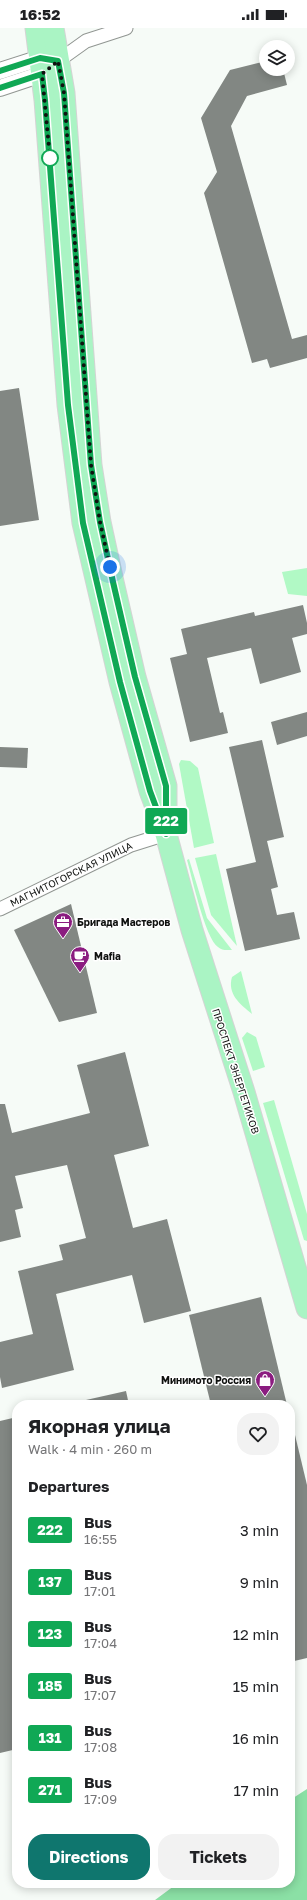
<!DOCTYPE html>
<html lang="en">
<head>
<meta charset="utf-8">
<style>
	:root { --surface:#fff; --page:#f2f2f2; --text:#202124; --muted:#757577; --accent:#0f766e }
	body { margin:0; font-family:"Golos Text",sans-serif; background:var(--page); color:var(--text); height:100vh; display:flex; flex-direction:column; font-size:15px; white-space:nowrap }
	* { box-sizing:border-box; margin:0 }
	p { font-size:13px; color:var(--muted) }
	.icon { flex:none; width:22px; height:22px; fill:none; stroke:currentColor; stroke-width:2; stroke-linecap:round; stroke-linejoin:round }
	.map { position:relative; flex:1; overflow:hidden }
	.side { position:absolute; left:12px; top:1372px; width:283px; height:488px; display:flex; flex-direction:column; background:var(--surface); border-radius:16px; box-shadow:0 2px 10px #0003 }
	.side>* { flex:none }
	.badge { padding:0 8px; border-radius:3px; font-size:14px; line-height:26px }
	.tools { position:absolute; left:259px; top:12px; display:grid; gap:8px }
	.tools a { display:grid; place-items:center; width:36px; height:36px; border-radius:50%; background:var(--surface); box-shadow:0 2px 10px #0003; font-size:20px }
	.you { position:absolute; width:20px; height:20px; margin:-10px; border:3px solid #fff; border-radius:50%; background:#1a73e8; box-shadow:0 0 0 6px #1a73e833 }
	.map>.badge { position:absolute; translate:-50% -50%; box-shadow:0 0 0 2px #fff }
	h2 { padding:0 16px; font-size:15px; line-height:36px }
	.round { display:grid; place-items:center; flex:none; width:42px; height:42px; border-radius:16px; background:var(--page) }
	.summary { display:flex; align-items:center; justify-content:space-between; height:68px; padding:0 16px }
	h1 { font-size:19px; font-weight:700; line-height:30px }
	.primary-button { display:flex; gap:8px; margin-top:auto; padding:8px 16px }
	.primary-button a { flex:1; height:46px; border-radius:16px; background:var(--accent); color:#fff; font-size:16px; font-weight:700; line-height:46px; text-align:center }
	.primary-button a+a { background:var(--page); color:var(--text) }
	ul { padding:0; list-style:none }
	li { display:flex; align-items:center; gap:12px; height:52px; padding:0 16px }
	li div { flex:1 }
	li b { display:block; font-size:15px }
	li em { font-style:normal }
	li .badge { min-width:44px; font-weight:700; text-align:center }
	.status { display:flex; justify-content:space-between; align-items:center; height:28px; padding:0 20px; background:var(--surface); direction:ltr }
	.status svg { height:11px; fill:currentColor }
	.map>svg:first-child { display:block }
</style>
</head>
<body>
<div class="status"><b>16:52</b><svg viewBox="0 0 49 12"><path d="M0 12V9h3v3zM5 12V6h3v6zM10 12V3h3v9zM15 12V0h3v12zM26 1h20v11H26zM47 4h2v5h-2z"/></svg></div>
<div class="map">
<svg width="307" height="1872" viewBox="0 0 307 1872">
	<rect width="100%" height="100%" fill="#f6fbf7"/>
	<!-- green -->
	<g fill="#b1f9c5">
		<path d="M307 540V568L288 566 282 544Z"/>
		<path d="M181 732 190 733 198 740 214 815 194 820 179 736Z"/>
		<path d="M216 826 237 918 211 887 195 830Z"/>
		<path d="M189 831 207 890 232 922C227 922 222 923 218 919 205 910 192 849 187 832Z"/>
		<path d="M241 943 252 986C240 976 227 966 232 949Z"/>
		<path d="M247 1004 256 1009 265 1039 253 1043 242 1010Z"/>
		<path d="M274 1072 307 1186V1213L304 1212 263 1075Z"/>
	</g>
	<!-- water -->
	<path fill="#8be0a5" d="M307 1761V1872H155L178 1855H290V1772Z"/>
	<!-- building -->
	<g fill="#828783">
		<path d="M266 33V41H283L287 57 247 68 231 98 292 311 307 307V330L270 340 267 331 252 335 204 165 217 144 201 90 230 42Z"/>
		<path d="M19 360 39 492 0 498V363Z"/>
		<path d="M303 577 307 595V606L292 610 301 644 260 656 251 620 207 630 220 685 223 684 228 705 190 714 170 630 187 626 181 601 254 584 255 588Z"/>
		<path d="M307 684V708L277 717 271 694Z"/>
		<path d="M262 712 284 809 267 813 278 859 271 861 277 887 294 884 300 911 245 923 226 841 256 834 229 719Z"/>
		<path d="M0 719 28 720 27 740 0 739Z"/>
		<path d="M71 876 97 985 59 994 14 902Z"/>
		<path d="M125 1024 149 1118 114 1127 133 1200 167 1191 191 1283 144 1295 132 1247 56 1266 74 1342 2 1360 0 1349V1314L33 1306 18 1243 63 1232 59 1217 86 1210 67 1137 15 1148 23 1180 15 1182 21 1209 0 1214V1076H5L12 1105 90 1085 77 1037Z"/>
		<path d="M261 1269 287 1377H211L189 1287Z"/>
		<path d="M126 1363 129 1377H87L86 1372Z"/>
		<path d="M17 1389V1721L0 1725V1393Z"/>
		<path d="M295 1407 307 1457V1630L290 1634V1408Z"/>
	</g>
	<g fill="none" stroke-linecap="round" stroke-linejoin="round">
		<!-- minor casing -->
		<g stroke="#919692" stroke-width="15">
			<g id="minor">
				<path d="M58 33 86 13 126 0"/>
				<path d="M0 881 131 817 166 806"/>
			</g>
		</g>
		<!-- tertiary casing -->
		<g stroke="#919692" stroke-width="18">
			<g id="tertiary">
				<path d="M0 43 40 30 50 32"/>
				<path d="M0 60 42 46 50 40"/>
			</g>
		</g>
		<!-- primary casing -->
		<g stroke="#d4d4d4" stroke-width="23">
			<g id="primary">
				<path d="M36 0 45 72 68 377 83 495 120 654 150 763 166 806 192 902 244 1064 307 1280"/>
				<path d="M53 0 64 65 91 437 100 494 113 554 135 649 166 758V791"/>
			</g>
		</g>
		<!-- minor -->
		<use href="#minor" stroke="#fff" stroke-width="13"/>
		<!-- tertiary -->
		<use href="#tertiary" stroke="#fff" stroke-width="16"/>
		<!-- primary -->
		<use href="#primary" stroke="#aaf4c4" stroke-width="21"/>
	</g>
	<g fill="none" stroke-linecap="round" stroke-linejoin="round">
		<!-- line casing -->
		<g stroke="#fff" stroke-width="9">
			<path id="line" d="M0 43 40 30 58 33 64 65 91 437 100 494 113 554 135 649 166 758V806L150 763 120 654 83 495 68 377 45 72 42 46 0 60"/>
		</g>
		<!-- line -->
		<use href="#line" stroke="#10a855" stroke-width="6"/>
		<!-- walk -->
		<path stroke="#0f110f" stroke-width="4" stroke-dasharray="0 7.2" d="M50 130 42 46 58 33 64 65 91 437 100 494 110 539"/>
	</g>
	<!-- icons -->
	<defs>
		<g id="office-pin" transform="scale(1)"><path d="M0 17L-7.5 6A9.5 9.5 0 1 1 7.5 6Z" fill="#8b1c80" stroke="#fff"/><path d="M-6-3h4V-5.5h4V-3h4V5H-6ZM-1-4.5V-3h2v-1.5ZM-6 0V1H6V0Z" fill="#fff"/></g>
		<g id="cafe-pin" transform="scale(1)"><path d="M0 17L-7.5 6A9.5 9.5 0 1 1 7.5 6Z" fill="#8b1c80" stroke="#fff"/><path d="M-5.5-4.5H6V0H3Q3 3.5 0 3.5H-2.5Q-5.5 3.5-5.5 0ZM3-3.2v2h1.7v-2ZM-6 4.5H4V6H-6Z" fill="#fff"/></g>
		<g id="shop-pin" transform="scale(1)"><path d="M0 17L-7.5 6A9.5 9.5 0 1 1 7.5 6Z" fill="#8b1c80" stroke="#fff"/><path d="M-5-2.5h2.3a2.7 3.5 0 0 1 5.4 0H5L5.5 6h-11ZM-1.5-2.5h3a1.5 2.3 0 0 0-3 0Z" fill="#fff"/></g>
	</defs>
	<g fill-rule="evenodd">
		<use href="#office-pin" x="63" y="894"/>
		<use href="#cafe-pin" x="80" y="928"/>
		<use href="#shop-pin" x="265" y="1352"/>
	</g>
	<!-- markers -->
	<circle fill="#fff" stroke="#10a855" stroke-width="2" cx="50" cy="130" r="8"/>
	<g text-anchor="middle" stroke-width="3" stroke-linejoin="round" paint-order="stroke">
		<!-- street labels -->
		<g font-size="10" fill="#0f110f" stroke="#fff">
			<text transform="translate(71 846) rotate(-26)" y="4">МАГНИТОГОРСКАЯ УЛИЦА</text>
			<text transform="translate(236 1043) rotate(72)" y="4">ПРОСПЕКТ ЭНЕРГЕТИКОВ</text>
		</g>
		<!-- poi labels -->
		<g font-size="10" font-weight="bold" fill="#0f110f" stroke="#fff" text-anchor="start">
			<text x="77" y="898">Бригада Мастеров</text>
			<text x="94" y="932">Mafia</text>
			<text x="251" y="1356" text-anchor="end">Минимото Россия</text>
		</g>
	</g>
</svg>
<div class="tools">
<a><svg class="icon" aria-label="layers" viewBox="0 0 24 24"><path d="M12 4l9 5-9 5-9-5zM3 14l9 5 9-5"/></svg></a>
</div>
<div class="you" style="left:110px;top:539px"></div>
<b class="badge" style="left:166px;top:793px;background:#10a855;color:#fff">222</b>
<section class="side">
<div class="summary"><div><h1>Якорная улица</h1><p>Walk · 4 min · 260 m</p></div><a class="round"><svg class="icon" aria-label="heart" viewBox="0 0 24 24"><path d="M12 20l-8-8c-3-5 5-10 8-4 3-6 11-1 8 4z"/></svg></a></div>
<h2>Departures</h2>
<ul>
<li><span class="badge" style="background:#10a855;color:#fff">222</span><div><b>Bus</b><p>16:55</p></div><em>3 min</em></li>
<li><span class="badge" style="background:#10a855;color:#fff">137</span><div><b>Bus</b><p>17:01</p></div><em>9 min</em></li>
<li><span class="badge" style="background:#10a855;color:#fff">123</span><div><b>Bus</b><p>17:04</p></div><em>12 min</em></li>
<li><span class="badge" style="background:#10a855;color:#fff">185</span><div><b>Bus</b><p>17:07</p></div><em>15 min</em></li>
<li><span class="badge" style="background:#10a855;color:#fff">131</span><div><b>Bus</b><p>17:08</p></div><em>16 min</em></li>
<li><span class="badge" style="background:#10a855;color:#fff">271</span><div><b>Bus</b><p>17:09</p></div><em>17 min</em></li>
</ul>
<div class="primary-button"><a>Directions</a><a>Tickets</a></div>
</section>
</div>
</body>
</html>
